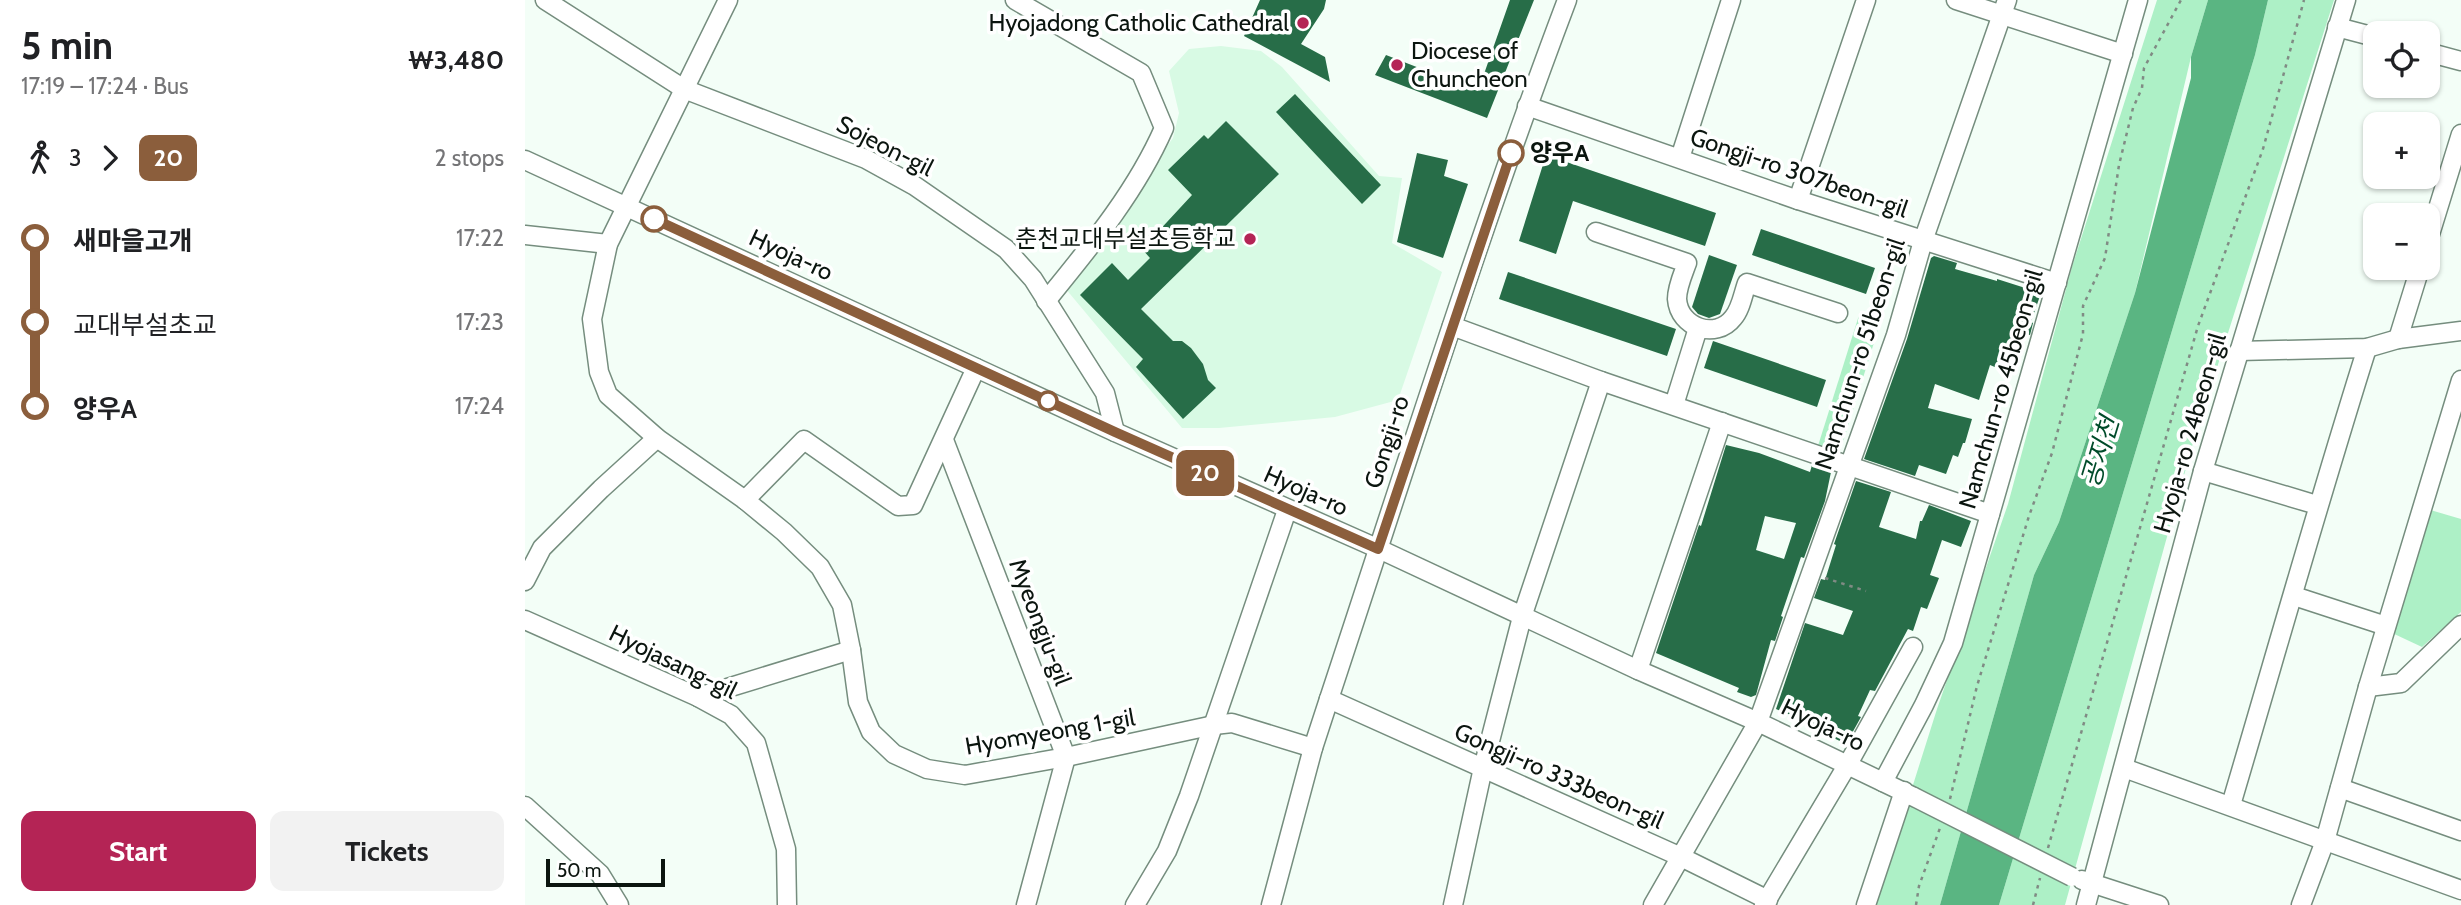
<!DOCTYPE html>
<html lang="en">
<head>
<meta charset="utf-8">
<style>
	:root { --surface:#fff; --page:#f2f2f2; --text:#202124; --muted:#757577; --accent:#b42455 }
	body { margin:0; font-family:Cabin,"Noto Sans KR",sans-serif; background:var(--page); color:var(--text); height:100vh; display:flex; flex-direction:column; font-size:26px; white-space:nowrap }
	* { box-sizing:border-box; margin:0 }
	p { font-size:23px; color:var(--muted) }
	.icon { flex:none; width:38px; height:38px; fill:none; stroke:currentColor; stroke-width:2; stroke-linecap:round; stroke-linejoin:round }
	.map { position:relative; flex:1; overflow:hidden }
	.sheet { display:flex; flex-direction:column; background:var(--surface); width:525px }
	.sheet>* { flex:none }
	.badge { padding:0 14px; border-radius:10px; font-size:24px; line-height:46px }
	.buttons { position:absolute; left:1838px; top:21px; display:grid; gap:14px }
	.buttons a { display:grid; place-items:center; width:77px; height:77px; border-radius:14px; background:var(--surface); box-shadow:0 2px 5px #0004; font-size:35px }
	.scale { position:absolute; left:21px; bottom:18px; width:119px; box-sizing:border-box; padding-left:7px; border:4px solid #0b150f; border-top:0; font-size:19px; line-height:24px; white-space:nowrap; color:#0b150f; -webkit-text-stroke:5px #fff; paint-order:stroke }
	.map>.badge { position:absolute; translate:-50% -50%; box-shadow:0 0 0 4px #fff }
	.legs { display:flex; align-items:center; gap:10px; height:77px; padding:0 21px; font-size:23px }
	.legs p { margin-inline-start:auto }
	.summary { display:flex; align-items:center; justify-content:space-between; height:119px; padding:0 21px }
	h1 { font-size:38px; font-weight:700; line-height:52px }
	.button { display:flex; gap:14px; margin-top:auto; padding:14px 21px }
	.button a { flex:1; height:80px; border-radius:14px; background:var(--accent); color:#fff; font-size:28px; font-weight:700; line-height:80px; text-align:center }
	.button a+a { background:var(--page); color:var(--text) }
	ul { padding:0 21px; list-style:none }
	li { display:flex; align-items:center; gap:24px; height:84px; font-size:26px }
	li i { display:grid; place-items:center; width:10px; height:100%; margin:0 9px; background:currentColor }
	li i::after { content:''; width:18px; height:18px; margin:-9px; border:5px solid; border-radius:50%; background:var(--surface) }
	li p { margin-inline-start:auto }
	li:first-child i { background:linear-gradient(#0000 50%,currentColor 0) }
	li:last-child i { background:linear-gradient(currentColor 50%,#0000 0) }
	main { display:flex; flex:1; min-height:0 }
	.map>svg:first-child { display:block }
</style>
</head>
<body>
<main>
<section class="sheet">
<div class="summary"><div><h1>5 min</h1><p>17:19 – 17:24 · Bus</p></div><b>₩3,480</b></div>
<div class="legs"><svg class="icon" aria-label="walk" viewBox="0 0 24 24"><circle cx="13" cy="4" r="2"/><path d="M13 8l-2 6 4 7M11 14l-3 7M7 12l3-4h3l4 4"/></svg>3<svg class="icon" aria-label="forward" viewBox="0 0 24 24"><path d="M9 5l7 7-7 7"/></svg><b class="badge" style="background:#8b5e3c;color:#fff">20</b><p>2 stops</p></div>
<ul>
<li><i style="color:#8b5e3c"></i><b>새마을고개</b><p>17:22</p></li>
<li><i style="color:#8b5e3c"></i><span>교대부설초교</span><p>17:23</p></li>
<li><i style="color:#8b5e3c"></i><b>양우A</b><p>17:24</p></li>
</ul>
<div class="button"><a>Start</a><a>Tickets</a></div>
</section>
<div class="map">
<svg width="1936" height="905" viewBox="0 0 1936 905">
	<rect width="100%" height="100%" fill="#f3fef7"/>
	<!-- built -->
	<path fill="#d8fae4" d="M696 46 736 51 757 67 854 176 877 178 867 243 917 272 873 400 810 417 694 428H657L540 288 585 235 596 208 648 138 654 113 644 71 664 49Z"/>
	<!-- green -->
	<g fill="#adf0c6">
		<path d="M1632 0H1683L1666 57 1610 293 1534 522 1509 575 1415 905H1350L1412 709 1483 504 1547 267Z"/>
		<path d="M1743 0H1809L1668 443 1540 905H1474L1730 55Z"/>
		<path d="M1335 312 1356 320 1314 455 1292 449Z"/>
		<path d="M1902 509 1936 519V612L1897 647 1865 632Z"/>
	</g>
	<!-- water -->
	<path fill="#5ab582" d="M1683 0H1743L1730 55 1474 905H1415L1509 575 1534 522 1610 293 1666 78V57Z"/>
	<!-- building -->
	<g fill="#276d48" fill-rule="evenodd">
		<path d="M735 0H801L799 9 776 44 800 57 805 82 719 36Z"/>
		<path d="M985 0H1009L962 118 850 75 861 55 953 91Z"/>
		<path d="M770 94 856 185 837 204 751 112Z"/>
		<path d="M701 121 754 174 616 309 648 341H657L666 348 678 364 683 380 691 388 658 419 611 367 618 359 555 295 587 263 603 280 625 258 617 249 667 195 643 170 679 135 683 139Z"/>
		<path d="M892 153 923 160 919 176 943 184 918 258 872 242Z"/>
		<path d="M1021 155 1191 213 1180 246 1048 201 1031 254 994 241Z"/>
		<path d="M1236 229 1350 268 1341 294 1227 255Z"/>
		<path d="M1184 255 1212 265 1195 314 1184 318 1173 314 1167 307Z"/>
		<path d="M1409 256 1432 263 1430 269 1472 281V279L1516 293 1506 322 1508 323 1505 335 1491 332 1477 370 1465 365 1454 400 1410 384 1403 408 1447 419 1440 443H1438L1433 457 1428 455 1421 474 1394 465 1390 476 1339 459 1382 339 1406 258Z"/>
		<path d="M983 272 1151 329 1142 356 974 299Z"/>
		<path d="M1188 341 1301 380 1292 407 1179 368Z"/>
		<path d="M1201 445 1234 453 1285 472 1287 465 1306 472 1300 501 1279 558 1276 557 1256 616 1258 617 1250 641 1246 640 1231 695 1226 697 1212 692 1214 688 1131 653 1174 525 1176 526ZM1240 516 1271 523 1259 559 1231 550Z"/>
		<path d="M1331 481 1366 492 1354 527 1391 539 1395 521H1397L1404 505 1446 521 1436 547 1417 540 1405 575 1414 578 1402 609 1396 607 1388 631 1383 629 1350 691 1345 690 1333 716 1336 717 1321 744 1294 731 1295 727 1251 709 1280 623 1318 635 1328 611 1289 598 1296 579 1300 580 1311 545 1309 544Z"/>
	</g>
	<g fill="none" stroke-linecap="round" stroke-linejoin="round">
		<!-- minor casing -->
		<g stroke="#758d7e" stroke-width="21">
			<g id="minor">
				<path d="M20 0 159 89 341 159 390 186 481 249 508 279 580 393 590 432"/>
				<path d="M203 0 83 244 67 319 74 372 83 395 132 438 220 500 259 532 295 567 317 605 326 650 333 702 346 732 369 754 402 769 440 775 541 757 689 725 707 723 788 748"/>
				<path d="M490 0 616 73 639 128C611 192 565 247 521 301"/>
				<path d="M1431 0 1598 54"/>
				<path d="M1812 27 1850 37"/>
				<path d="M1902 52 1936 61"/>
				<path d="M1002 106 1273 200 1532 283"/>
				<path d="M1155 158 1206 0"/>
				<path d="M0 160 590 432 854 549 1113 670 1233 722 1389 797"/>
				<path d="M1273 200 1341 0"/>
				<path d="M1071 232 1162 263C1158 274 1152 287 1152 299 1154 328 1191 340 1208 318 1216 309 1218 294 1222 283L1313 313"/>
				<path d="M0 235 83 244"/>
				<path d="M1902 244 1936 134"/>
				<path d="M927 326 1076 381 1465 514"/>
				<path d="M1873 339 1895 268"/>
				<path d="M1714 351 1842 348 1873 339 1936 331"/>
				<path d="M1149 405 1173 328"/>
				<path d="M419 440 541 757 501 905"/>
				<path d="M1678 471 1792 505"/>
				<path d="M220 500 279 440 373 506 388 505 451 368"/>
				<path d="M0 581 17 548 76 489 132 438"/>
				<path d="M1769 596 1861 626"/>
				<path d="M0 620 173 697 206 715 231 743 261 849 262 905"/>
				<path d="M1113 670 1197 422"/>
				<path d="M1843 687 1876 683 1936 625"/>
				<path d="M173 697 326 650"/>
				<path d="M804 699 1156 857 1243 900"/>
				<path d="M1599 768 1936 890"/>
				<path d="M1358 782 1399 705 1428 643 1613 0"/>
				<path d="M1815 788 1936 831"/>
				<path d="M1706 805C1751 653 1794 500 1842 348"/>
				<path d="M0 806 75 874 94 905"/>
				<path d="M1557 880 1634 905"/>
				<path d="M610 905 642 851 664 796 762 510"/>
				<path d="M746 905 788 748 804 699C881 466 955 230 1042 0"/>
				<path d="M928 905 958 768 997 617 1076 381"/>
				<path d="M1128 905 1233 722 1371 335 1398 241 1482 0"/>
				<path d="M1239 905 1323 764 1388 647"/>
				<path d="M1341 905 1379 791"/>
				<path d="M1561 905 1678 471 1821 0"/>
				<path d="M1776 905 1800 841 1843 687 1936 380"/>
			</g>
		</g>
		<!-- path -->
		<g stroke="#808b84" stroke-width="2.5" stroke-dasharray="3.5 5" stroke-linecap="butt">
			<path d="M1300 578 1341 591"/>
			<path d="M1425 799 1452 686 1504 516 1527 453 1558 334V306L1580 258 1594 165 1608 108 1617 88 1619 68 1656 0"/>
			<path d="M1523 848 1673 326 1738 149 1779 0"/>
			<path d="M1391 905 1394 886 1415 828"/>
			<path d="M1508 905 1515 878"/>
		</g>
		<!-- minor -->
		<use href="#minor" stroke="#fff" stroke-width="18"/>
		<!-- minor-bridge casing -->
		<g stroke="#758d7e" stroke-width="21" stroke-linecap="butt">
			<path id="minor-bridge" d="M1389 797 1547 877"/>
		</g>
		<!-- minor-bridge -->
		<use href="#minor-bridge" stroke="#fff" stroke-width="18"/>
	</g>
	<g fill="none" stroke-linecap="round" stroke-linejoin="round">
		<!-- line-1 casing -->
		<g stroke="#fff" stroke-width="16">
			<path id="line-1" d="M129 219 590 432 853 549 986 153"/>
		</g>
		<!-- line-1 -->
		<use href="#line-1" stroke="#8b5e3c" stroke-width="10"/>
	</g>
	<!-- markers -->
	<g fill="#b42455" stroke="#fff" stroke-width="2.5">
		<circle cx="778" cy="23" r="7"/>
		<circle cx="872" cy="65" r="7"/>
		<circle cx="725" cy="239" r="7"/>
	</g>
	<g fill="#fff" stroke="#8b5e3c" stroke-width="3.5">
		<circle cx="986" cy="153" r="12"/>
		<circle cx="129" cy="219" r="12"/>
		<circle cx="523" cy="401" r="9"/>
	</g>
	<g text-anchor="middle" stroke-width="7" stroke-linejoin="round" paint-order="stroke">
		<!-- poi labels -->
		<g font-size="24" fill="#0b150f" stroke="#fff" text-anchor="end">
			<text x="764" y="31">Hyojadong Catholic Cathedral</text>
			<text x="886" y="59" text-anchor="start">Diocese of<tspan x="886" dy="28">Chuncheon</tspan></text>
			<text x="711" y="247">춘천교대부설초등학교</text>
		</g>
		<!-- street labels -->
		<g font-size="24" fill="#0b150f" stroke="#fff">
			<text transform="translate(360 146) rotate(27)" y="8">Sojeon-gil</text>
			<text transform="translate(1274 173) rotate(19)" y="8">Gongji-ro 307beon-gil</text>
			<text transform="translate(266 255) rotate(25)" y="8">Hyoja-ro</text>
			<text transform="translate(1335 354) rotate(-72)" y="8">Namchun-ro 51beon-gil</text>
			<text transform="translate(1476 389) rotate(-74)" y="8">Namchun-ro 45beon-gil</text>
			<text transform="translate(1665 433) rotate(-74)" y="8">Hyoja-ro 24beon-gil</text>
			<text transform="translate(862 442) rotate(-72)" y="8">Gongji-ro</text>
			<text transform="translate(781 491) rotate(24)" y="8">Hyoja-ro</text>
			<text transform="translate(515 622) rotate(69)" y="8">Myeongju-gil</text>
			<text transform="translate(148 662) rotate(26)" y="8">Hyojasang-gil</text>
			<text transform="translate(1298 725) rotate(26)" y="8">Hyoja-ro</text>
			<text transform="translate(525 732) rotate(-10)" y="8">Hyomyeong 1-gil</text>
			<text transform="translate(1034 776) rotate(24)" y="8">Gongji-ro 333beon-gil</text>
		</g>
		<!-- stop labels -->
		<g font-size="24" font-weight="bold" fill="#0b150f" stroke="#fff" text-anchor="start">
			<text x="1005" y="161">양우A</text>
		</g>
		<!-- water labels -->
		<g font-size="26" font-style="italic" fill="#004b2a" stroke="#fff">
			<text transform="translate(1575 452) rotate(-73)" y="9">공지천</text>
		</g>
	</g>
</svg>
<div class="buttons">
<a><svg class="icon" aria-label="locate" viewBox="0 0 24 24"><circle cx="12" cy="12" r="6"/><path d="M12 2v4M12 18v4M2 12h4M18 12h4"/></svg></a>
<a>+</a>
<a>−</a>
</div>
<div class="scale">50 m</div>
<b class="badge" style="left:680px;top:473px;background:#8b5e3c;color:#fff">20</b>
</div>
</main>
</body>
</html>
